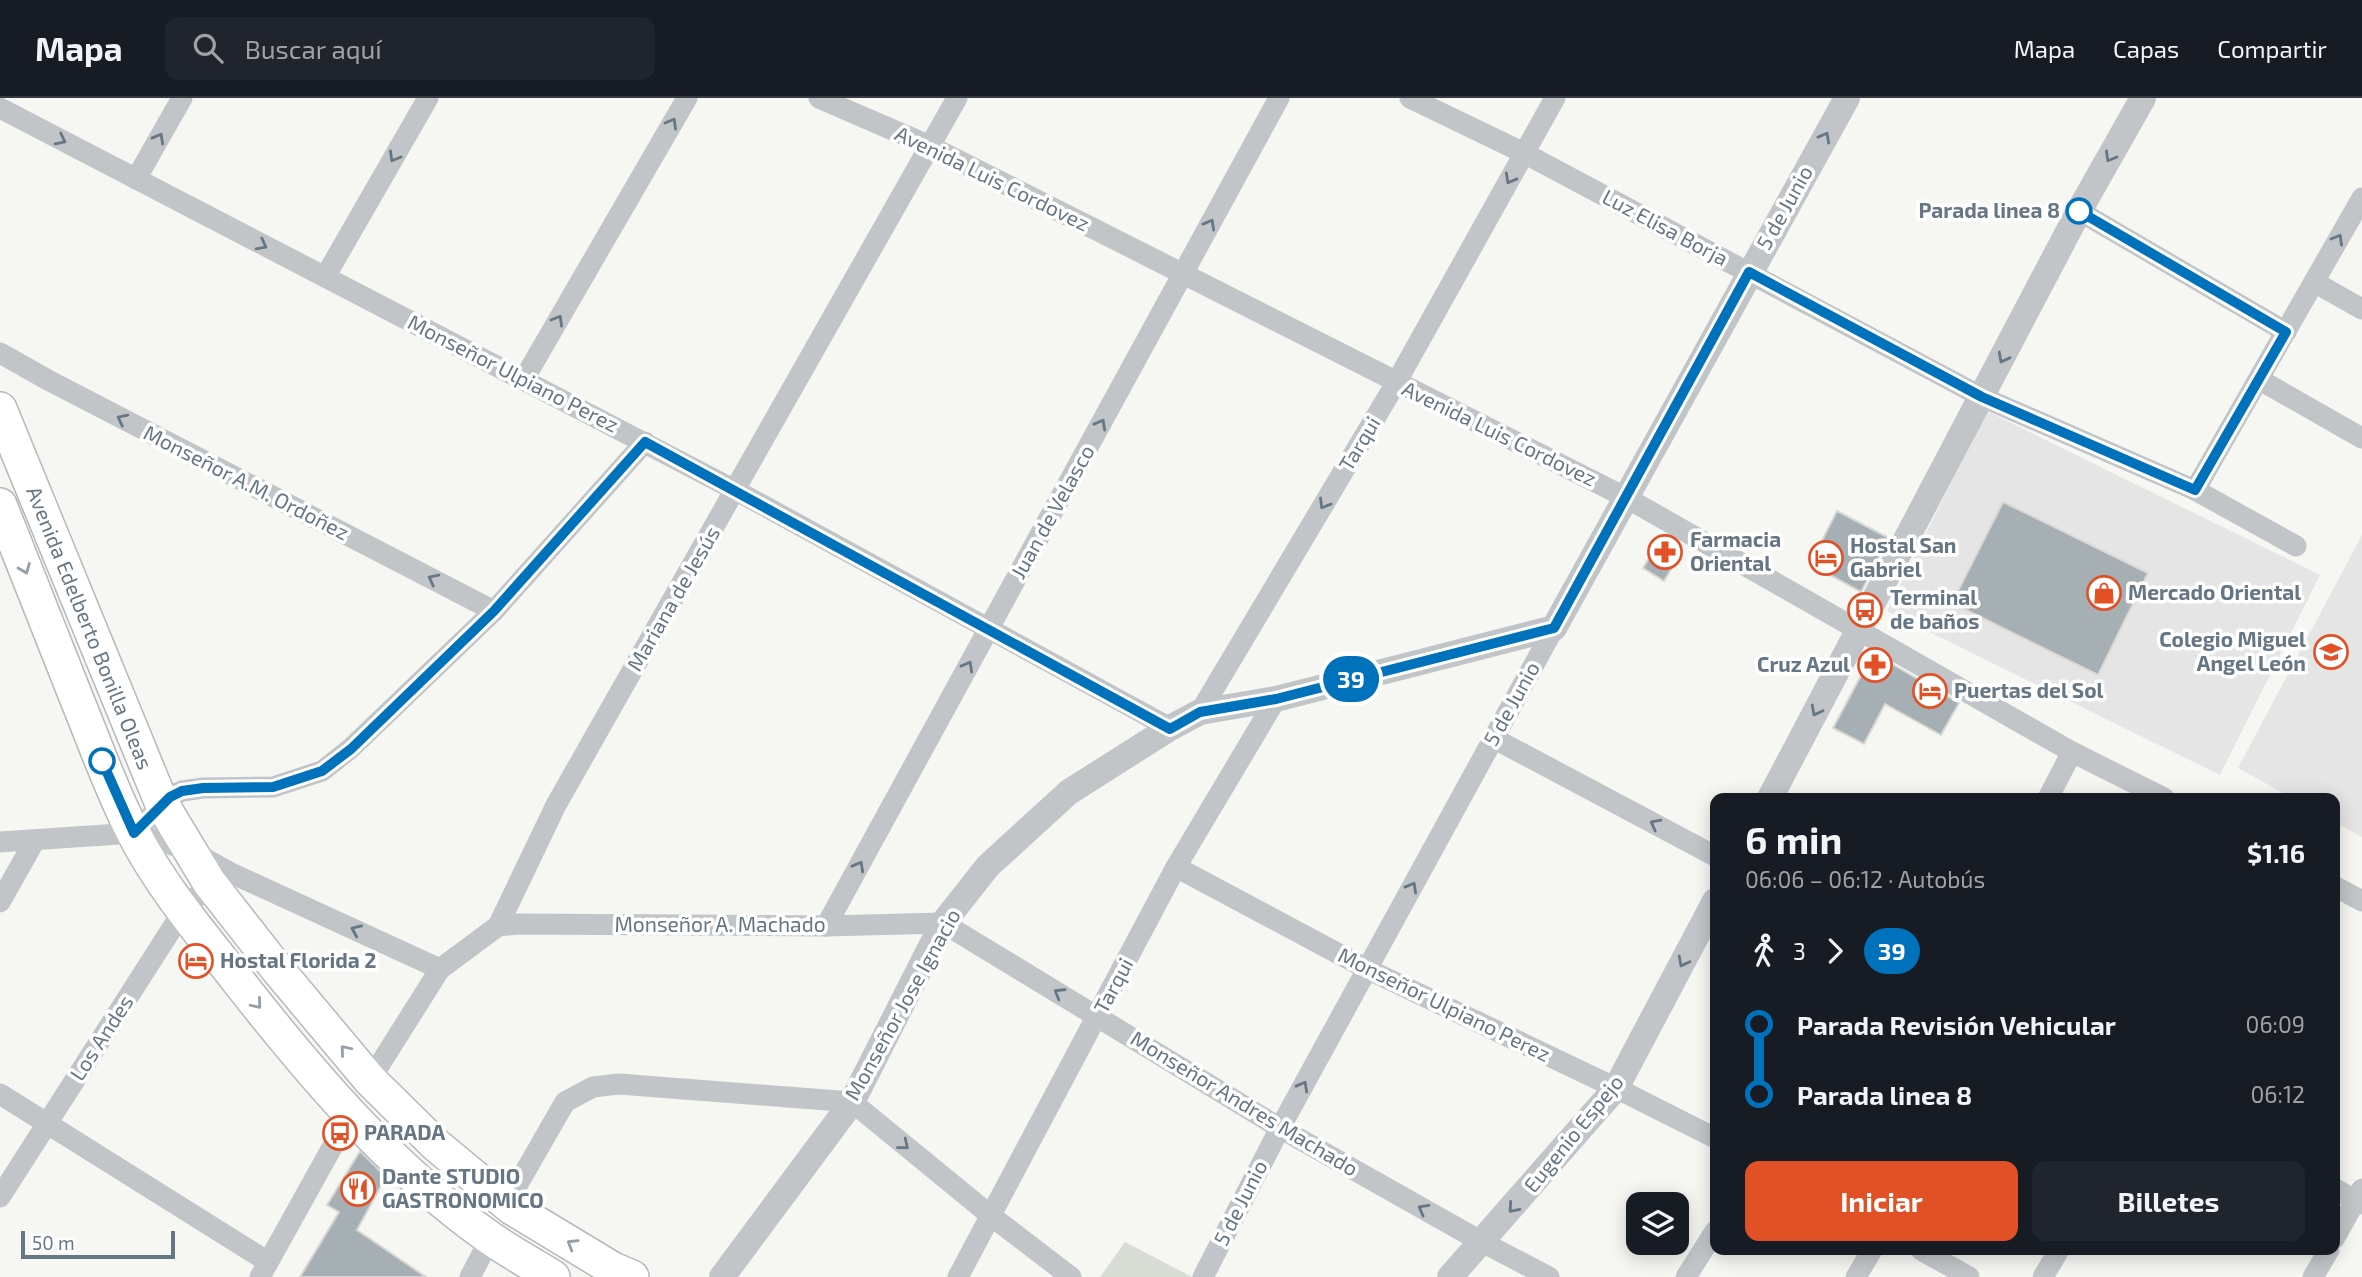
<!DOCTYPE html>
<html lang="es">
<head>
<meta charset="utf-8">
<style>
	:root { --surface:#171b24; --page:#20242c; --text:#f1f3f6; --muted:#9ea1a6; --line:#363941; --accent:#e25026 }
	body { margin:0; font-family:"Exo 2",sans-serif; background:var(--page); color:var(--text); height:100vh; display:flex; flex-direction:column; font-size:26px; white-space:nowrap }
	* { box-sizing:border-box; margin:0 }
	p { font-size:23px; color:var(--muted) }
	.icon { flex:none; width:38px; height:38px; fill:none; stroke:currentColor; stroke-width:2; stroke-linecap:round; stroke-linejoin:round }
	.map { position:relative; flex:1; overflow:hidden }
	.side { position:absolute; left:1710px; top:695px; width:630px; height:462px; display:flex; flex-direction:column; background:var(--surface); border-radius:14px; box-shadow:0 4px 18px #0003 }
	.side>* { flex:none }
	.badge { padding:0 14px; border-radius:23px; font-size:24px; line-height:46px }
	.fabs { position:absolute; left:1626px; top:1094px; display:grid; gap:14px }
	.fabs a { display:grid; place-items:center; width:63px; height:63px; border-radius:14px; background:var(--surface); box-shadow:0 4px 18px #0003; font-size:35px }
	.scale { position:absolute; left:21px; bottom:18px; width:154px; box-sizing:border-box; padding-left:7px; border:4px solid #657684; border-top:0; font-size:19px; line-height:24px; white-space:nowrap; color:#657684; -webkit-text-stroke:5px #fff; paint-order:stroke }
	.map>.badge { position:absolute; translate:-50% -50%; box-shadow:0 0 0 4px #fff }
	.legs { display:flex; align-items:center; gap:10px; height:77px; padding:0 35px; font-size:23px }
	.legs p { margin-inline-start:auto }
	.summary { display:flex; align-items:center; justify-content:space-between; height:119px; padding:0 35px }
	h1 { font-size:38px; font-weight:700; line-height:52px }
	.action { display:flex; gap:14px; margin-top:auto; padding:14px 35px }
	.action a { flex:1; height:80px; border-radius:14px; background:var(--accent); color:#fff; font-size:28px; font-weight:700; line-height:80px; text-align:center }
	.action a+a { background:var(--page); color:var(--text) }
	ul { padding:0 35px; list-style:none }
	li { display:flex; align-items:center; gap:24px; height:70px; font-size:26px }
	li i { display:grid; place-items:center; width:10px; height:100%; margin:0 9px; background:currentColor }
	li i::after { content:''; width:18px; height:18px; margin:-9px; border:5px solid; border-radius:50%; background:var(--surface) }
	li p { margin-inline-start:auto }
	li:first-child i { background:linear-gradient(#0000 50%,currentColor 0) }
	li:last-child i { background:linear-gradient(currentColor 50%,#0000 0) }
	header { display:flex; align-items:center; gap:42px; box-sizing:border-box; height:98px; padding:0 35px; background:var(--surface); border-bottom:2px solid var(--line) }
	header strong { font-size:33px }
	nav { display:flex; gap:38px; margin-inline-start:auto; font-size:24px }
	.search { width:490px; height:63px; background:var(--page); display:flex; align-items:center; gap:18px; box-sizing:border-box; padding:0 24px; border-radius:14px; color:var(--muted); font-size:26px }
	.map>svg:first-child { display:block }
</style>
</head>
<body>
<header>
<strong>Mapa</strong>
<div class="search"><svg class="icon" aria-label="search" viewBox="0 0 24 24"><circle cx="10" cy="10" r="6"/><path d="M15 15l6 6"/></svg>Buscar aquí</div>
<nav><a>Mapa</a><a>Capas</a><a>Compartir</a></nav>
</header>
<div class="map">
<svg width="2362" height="1179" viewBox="0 0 2362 1179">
	<rect width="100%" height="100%" fill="#f6f6f3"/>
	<!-- built -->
	<g fill="#e4e5e4">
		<path d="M1987 313 2320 477 2220 677 1887 513Z"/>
		<path d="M2362 437V739L2335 724 2334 700H2292L2238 670Z"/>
	</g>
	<!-- green -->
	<path fill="#d7ddd4" d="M1125 1144 1192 1179H1100Z"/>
	<!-- building -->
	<g fill="#a6afb4" stroke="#d8d8d5" stroke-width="2">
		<path d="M2003 404 2148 475 2098 577 1952 505Z"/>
		<path d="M1837 413 1889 440 1861 494 1810 466Z"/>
		<path d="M1659 443 1680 456 1664 483 1643 470Z"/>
		<path d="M1873 555 1959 605 1941 637 1885 606 1864 646 1833 630Z"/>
		<path d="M360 1053 386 1079 357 1132 426 1179H300L339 1114 327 1107Z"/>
	</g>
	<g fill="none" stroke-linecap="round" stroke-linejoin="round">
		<!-- primary casing -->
		<g stroke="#b4b9bc" stroke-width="36">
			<g id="primary">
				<path d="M0 311 162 706 209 784 278 872 370 982 436 1047 512 1110 613 1171 632 1179"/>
				<path d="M0 407C26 473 52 539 78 604 96 648 112 694 134 736 161 788 199 833 235 879 310 975 390 1070 490 1140 510 1154 532 1166 553 1179"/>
			</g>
		</g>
		<!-- minor -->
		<g stroke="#c1c5c8" stroke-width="21">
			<path d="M819 0 930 48 1625 399 2072 654 2164 700"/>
			<path d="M1410 0 1524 55 1982 299 2195 392 2296 448"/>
			<path d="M0 10 735 392 1170 630"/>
			<path d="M136 81 182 0"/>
			<path d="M2079 113 2286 234"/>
			<path d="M325 179 428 0"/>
			<path d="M2314 184 2362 211"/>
			<path d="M0 255 48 282 494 513"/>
			<path d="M524 281 687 0"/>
			<path d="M2260 282 2362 340"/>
			<path d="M2195 392 2362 100"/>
			<path d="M1200 614 1396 285 1555 0"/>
			<path d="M1493 640 1715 758"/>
			<path d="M2048 700 2072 654"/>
			<path d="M134 735 170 699 182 693 203 690 273 689 322 673 350 651 494 513 645 344"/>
			<path d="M0 744 134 735 191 753 231 775 440 871"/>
			<path d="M1176 769 1367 871 1616 990 1715 1040"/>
			<path d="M2334 788 2362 803"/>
			<path d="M0 804 35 742"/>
			<path d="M498 828 517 826 826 828 943 825 1280 1030 1482 1144 1549 1179"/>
			<path d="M826 828 1279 0"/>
			<path d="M370 982 440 871 498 828 556 707 957 0"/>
			<path d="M0 996 268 1164"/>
			<path d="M2334 1090 2362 1106"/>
			<path d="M0 1099 178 821 209 784"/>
			<path d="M507 1105 565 1004 593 989 619 986 852 1004 990 1117 1071 1179"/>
			<path d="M2334 1141 2362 1091"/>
			<path d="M1921 1152 1969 1179"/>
			<path d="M260 1179 350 1017"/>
			<path d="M470 1179 490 1141"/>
			<path d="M958 1179 1176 769 1276 601"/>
			<path d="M1203 1179 1280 1030 1554 530"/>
			<path d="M1686 1179 1715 1133"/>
			<path d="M1856 1179 1872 1152"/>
			<path d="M2043 1179 2059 1152"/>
			<path d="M2313 1179 2329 1152"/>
		</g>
		<!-- tertiary -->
		<g stroke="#c1c5c8" stroke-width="26">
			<path d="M1770 700 2079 113 2143 0"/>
			<path d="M722 1179 852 1004 943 825 988 768 1069 694 1170 630 1200 614 1276 601 1554 530 1847 0"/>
			<path d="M1450 1179 1616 990 1715 803"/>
		</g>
		<!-- primary -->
		<use href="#primary" stroke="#fff" stroke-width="33"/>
	</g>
	<!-- one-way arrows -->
	<defs><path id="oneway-chevron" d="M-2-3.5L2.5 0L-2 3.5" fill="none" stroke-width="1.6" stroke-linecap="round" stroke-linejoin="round" transform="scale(1.75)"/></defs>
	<g stroke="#657684">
		<use href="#oneway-chevron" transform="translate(672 25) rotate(-60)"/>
		<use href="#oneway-chevron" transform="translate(1825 39) rotate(-61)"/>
		<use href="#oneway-chevron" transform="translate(159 40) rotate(-61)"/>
		<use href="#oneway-chevron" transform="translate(61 42) rotate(27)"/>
		<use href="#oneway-chevron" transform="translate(394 59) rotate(120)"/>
		<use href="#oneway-chevron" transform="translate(2110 59) rotate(120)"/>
		<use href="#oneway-chevron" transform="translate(1510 81) rotate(119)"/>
		<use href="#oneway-chevron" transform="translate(1210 126) rotate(-61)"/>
		<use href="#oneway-chevron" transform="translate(2338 141) rotate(-60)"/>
		<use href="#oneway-chevron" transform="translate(262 147) rotate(28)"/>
		<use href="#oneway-chevron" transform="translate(558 222) rotate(-60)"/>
		<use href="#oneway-chevron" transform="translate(2003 260) rotate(118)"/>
		<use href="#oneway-chevron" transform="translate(122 321) rotate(-153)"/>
		<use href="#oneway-chevron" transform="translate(1101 326) rotate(-61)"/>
		<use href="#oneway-chevron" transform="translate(1324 406) rotate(121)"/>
		<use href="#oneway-chevron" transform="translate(433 481) rotate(-153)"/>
		<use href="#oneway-chevron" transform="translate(968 568) rotate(-61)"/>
		<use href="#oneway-chevron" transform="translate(1816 613) rotate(118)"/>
		<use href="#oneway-chevron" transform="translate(1655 726) rotate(-152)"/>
		<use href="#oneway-chevron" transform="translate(859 768) rotate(-61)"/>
		<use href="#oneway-chevron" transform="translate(1412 789) rotate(-61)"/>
		<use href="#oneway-chevron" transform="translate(356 832) rotate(-156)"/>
		<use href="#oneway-chevron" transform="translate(1683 864) rotate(118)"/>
		<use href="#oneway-chevron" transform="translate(1059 895) rotate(-149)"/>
		<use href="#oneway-chevron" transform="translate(1303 988) rotate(-61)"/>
		<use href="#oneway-chevron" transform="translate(904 1047) rotate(39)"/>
		<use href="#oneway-chevron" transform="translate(1513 1110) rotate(131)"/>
		<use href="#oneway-chevron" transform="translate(1423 1111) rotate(-151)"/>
	</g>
	<g stroke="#939fa9">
		<use href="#oneway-chevron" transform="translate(25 471) rotate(68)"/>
		<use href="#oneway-chevron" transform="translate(257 906) rotate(50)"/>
		<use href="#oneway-chevron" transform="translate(345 952) rotate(-130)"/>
		<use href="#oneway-chevron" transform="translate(572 1146) rotate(-149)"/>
	</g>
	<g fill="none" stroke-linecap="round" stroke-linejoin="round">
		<!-- line-1 casing -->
		<g stroke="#fff" stroke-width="16">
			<path id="line-1" d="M102 663 134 735 170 699 182 693 203 690 273 689 322 673 351 651 494 513 645 344 1170 631 1200 614 1276 601 1554 530 1749 174 1982 299 2195 392 2286 234 2079 113"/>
		</g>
		<!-- line-1 -->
		<use href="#line-1" stroke="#0072bc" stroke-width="10"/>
	</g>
	<!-- icons -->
	<defs>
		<g id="pharmacy-ring" transform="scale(1.75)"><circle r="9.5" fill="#fff" stroke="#e25026" stroke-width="1.5"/><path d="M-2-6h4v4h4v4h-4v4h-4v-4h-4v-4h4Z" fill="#e25026"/></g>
		<g id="hotel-ring" transform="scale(1.75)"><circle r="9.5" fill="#fff" stroke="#e25026" stroke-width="1.5"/><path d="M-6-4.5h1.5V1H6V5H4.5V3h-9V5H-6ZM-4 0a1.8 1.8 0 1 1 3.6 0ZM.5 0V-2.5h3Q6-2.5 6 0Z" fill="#e25026"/></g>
		<g id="shop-ring" transform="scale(1.75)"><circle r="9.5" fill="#fff" stroke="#e25026" stroke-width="1.5"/><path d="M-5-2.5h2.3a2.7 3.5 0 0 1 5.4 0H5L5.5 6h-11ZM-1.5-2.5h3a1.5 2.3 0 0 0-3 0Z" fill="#e25026"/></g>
		<g id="bus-ring" transform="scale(1.75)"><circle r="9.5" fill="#fff" stroke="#e25026" stroke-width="1.5"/><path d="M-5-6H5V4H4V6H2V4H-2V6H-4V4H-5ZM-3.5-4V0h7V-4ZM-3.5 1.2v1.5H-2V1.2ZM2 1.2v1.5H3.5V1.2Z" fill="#e25026"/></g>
		<g id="school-ring" transform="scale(1.75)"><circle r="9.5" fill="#fff" stroke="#e25026" stroke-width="1.5"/><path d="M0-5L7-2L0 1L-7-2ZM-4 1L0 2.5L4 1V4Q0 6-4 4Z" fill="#e25026"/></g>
		<g id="restaurant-ring" transform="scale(1.75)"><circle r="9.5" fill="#fff" stroke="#e25026" stroke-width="1.5"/><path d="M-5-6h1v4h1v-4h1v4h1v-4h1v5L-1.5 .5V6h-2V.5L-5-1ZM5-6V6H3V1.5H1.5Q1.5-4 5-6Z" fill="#e25026"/></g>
	</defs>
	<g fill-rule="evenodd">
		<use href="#pharmacy-ring" x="1665" y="454"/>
		<use href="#hotel-ring" x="1826" y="460"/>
		<use href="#shop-ring" x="2104" y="495"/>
		<use href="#bus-ring" x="1865" y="512"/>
		<use href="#school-ring" x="2331" y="554"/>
		<use href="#pharmacy-ring" x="1875" y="567"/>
		<use href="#hotel-ring" x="1930" y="593"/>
		<use href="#hotel-ring" x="196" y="863"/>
		<use href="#bus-ring" x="340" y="1035"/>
		<use href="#restaurant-ring" x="358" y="1091"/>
	</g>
	<!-- markers -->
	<g fill="#fff" stroke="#0072bc" stroke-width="3.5">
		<circle cx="2079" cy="113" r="12"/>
		<circle cx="102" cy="663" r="12"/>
	</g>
	<g text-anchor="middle" stroke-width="7" stroke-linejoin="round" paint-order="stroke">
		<!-- street labels -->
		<g font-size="21" fill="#657684" stroke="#fff">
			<text transform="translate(992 81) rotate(26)" y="7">Avenida Luis Cordovez</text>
			<text transform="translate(1785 110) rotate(-61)" y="7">5 de Junio</text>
			<text transform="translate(1665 130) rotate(28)" y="7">Luz Elisa Borja</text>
			<text transform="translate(513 276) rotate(27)" y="7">Monseñor Ulpiano Perez</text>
			<text transform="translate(1499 336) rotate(26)" y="7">Avenida Luis Cordovez</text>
			<text transform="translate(1360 346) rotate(-59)" y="7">Tarqui</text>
			<text transform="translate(246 385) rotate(27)" y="7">Monseñor A.M. Ordoñez</text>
			<text transform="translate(1053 414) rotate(-61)" y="7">Juan de Velasco</text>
			<text transform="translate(674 501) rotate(-60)" y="7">Mariana de Jesús</text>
			<text transform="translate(89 530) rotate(68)" y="7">Avenida Edelberto Bonilla Oleas</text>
			<text transform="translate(1512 606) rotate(-61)" y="7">5 de Junio</text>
			<text x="720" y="834">Monseñor A. Machado</text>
			<text transform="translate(1114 888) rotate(-62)" y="7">Tarqui</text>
			<text transform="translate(903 907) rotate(-61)" y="7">Monseñor Jose Ignacio</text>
			<text transform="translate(1444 907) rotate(26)" y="7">Monseñor Ulpiano Perez</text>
			<text transform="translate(102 940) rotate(-57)" y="7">Los Andes</text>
			<text transform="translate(1244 1006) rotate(31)" y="7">Monseñor Andres Machado</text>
			<text transform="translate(1574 1036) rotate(-51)" y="7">Eugenio Espejo</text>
			<text transform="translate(1241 1105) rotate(-63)" y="7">5 de Junio</text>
		</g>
		<!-- stop labels -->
		<g font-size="21" font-weight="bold" fill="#657684" stroke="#fff" text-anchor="end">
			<text x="2060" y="120">Parada linea 8</text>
		</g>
		<!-- poi labels -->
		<g font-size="21" font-weight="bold" fill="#657684" stroke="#fff" text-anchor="start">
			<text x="1690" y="449">Farmacia<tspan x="1690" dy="24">Oriental</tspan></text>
			<text x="1850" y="455">Hostal San<tspan x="1850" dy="24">Gabriel</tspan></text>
			<text x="2128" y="502">Mercado Oriental</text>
			<text x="1890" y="507">Terminal<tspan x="1890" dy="24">de baños</tspan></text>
			<text x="2306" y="549" text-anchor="end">Colegio Miguel<tspan x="2306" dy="24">Angel León</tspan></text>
			<text x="1850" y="574" text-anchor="end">Cruz Azul</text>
			<text x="1954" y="600">Puertas del Sol</text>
			<text x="220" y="870">Hostal Florida 2</text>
			<text x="364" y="1042">PARADA</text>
			<text x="382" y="1086">Dante STUDIO<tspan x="382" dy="24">GASTRONOMICO</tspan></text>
		</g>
	</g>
</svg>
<div class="fabs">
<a><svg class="icon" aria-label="layers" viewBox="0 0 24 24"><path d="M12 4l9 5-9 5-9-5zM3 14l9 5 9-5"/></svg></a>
</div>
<div class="scale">50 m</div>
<b class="badge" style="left:1351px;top:581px;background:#0072bc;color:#fff">39</b>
<section class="side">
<div class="summary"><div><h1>6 min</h1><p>06:06 – 06:12 · Autobús</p></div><b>$1.16</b></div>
<div class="legs"><svg class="icon" aria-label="walk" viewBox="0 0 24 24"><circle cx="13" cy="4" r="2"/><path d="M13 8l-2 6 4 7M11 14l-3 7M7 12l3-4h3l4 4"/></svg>3<svg class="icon" aria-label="forward" viewBox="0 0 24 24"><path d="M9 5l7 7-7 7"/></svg><b class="badge" style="background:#0072bc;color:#fff">39</b></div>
<ul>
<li><i style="color:#0072bc"></i><b>Parada Revisión Vehicular</b><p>06:09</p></li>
<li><i style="color:#0072bc"></i><b>Parada linea 8</b><p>06:12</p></li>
</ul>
<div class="action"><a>Iniciar</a><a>Billetes</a></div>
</section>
</div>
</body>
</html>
